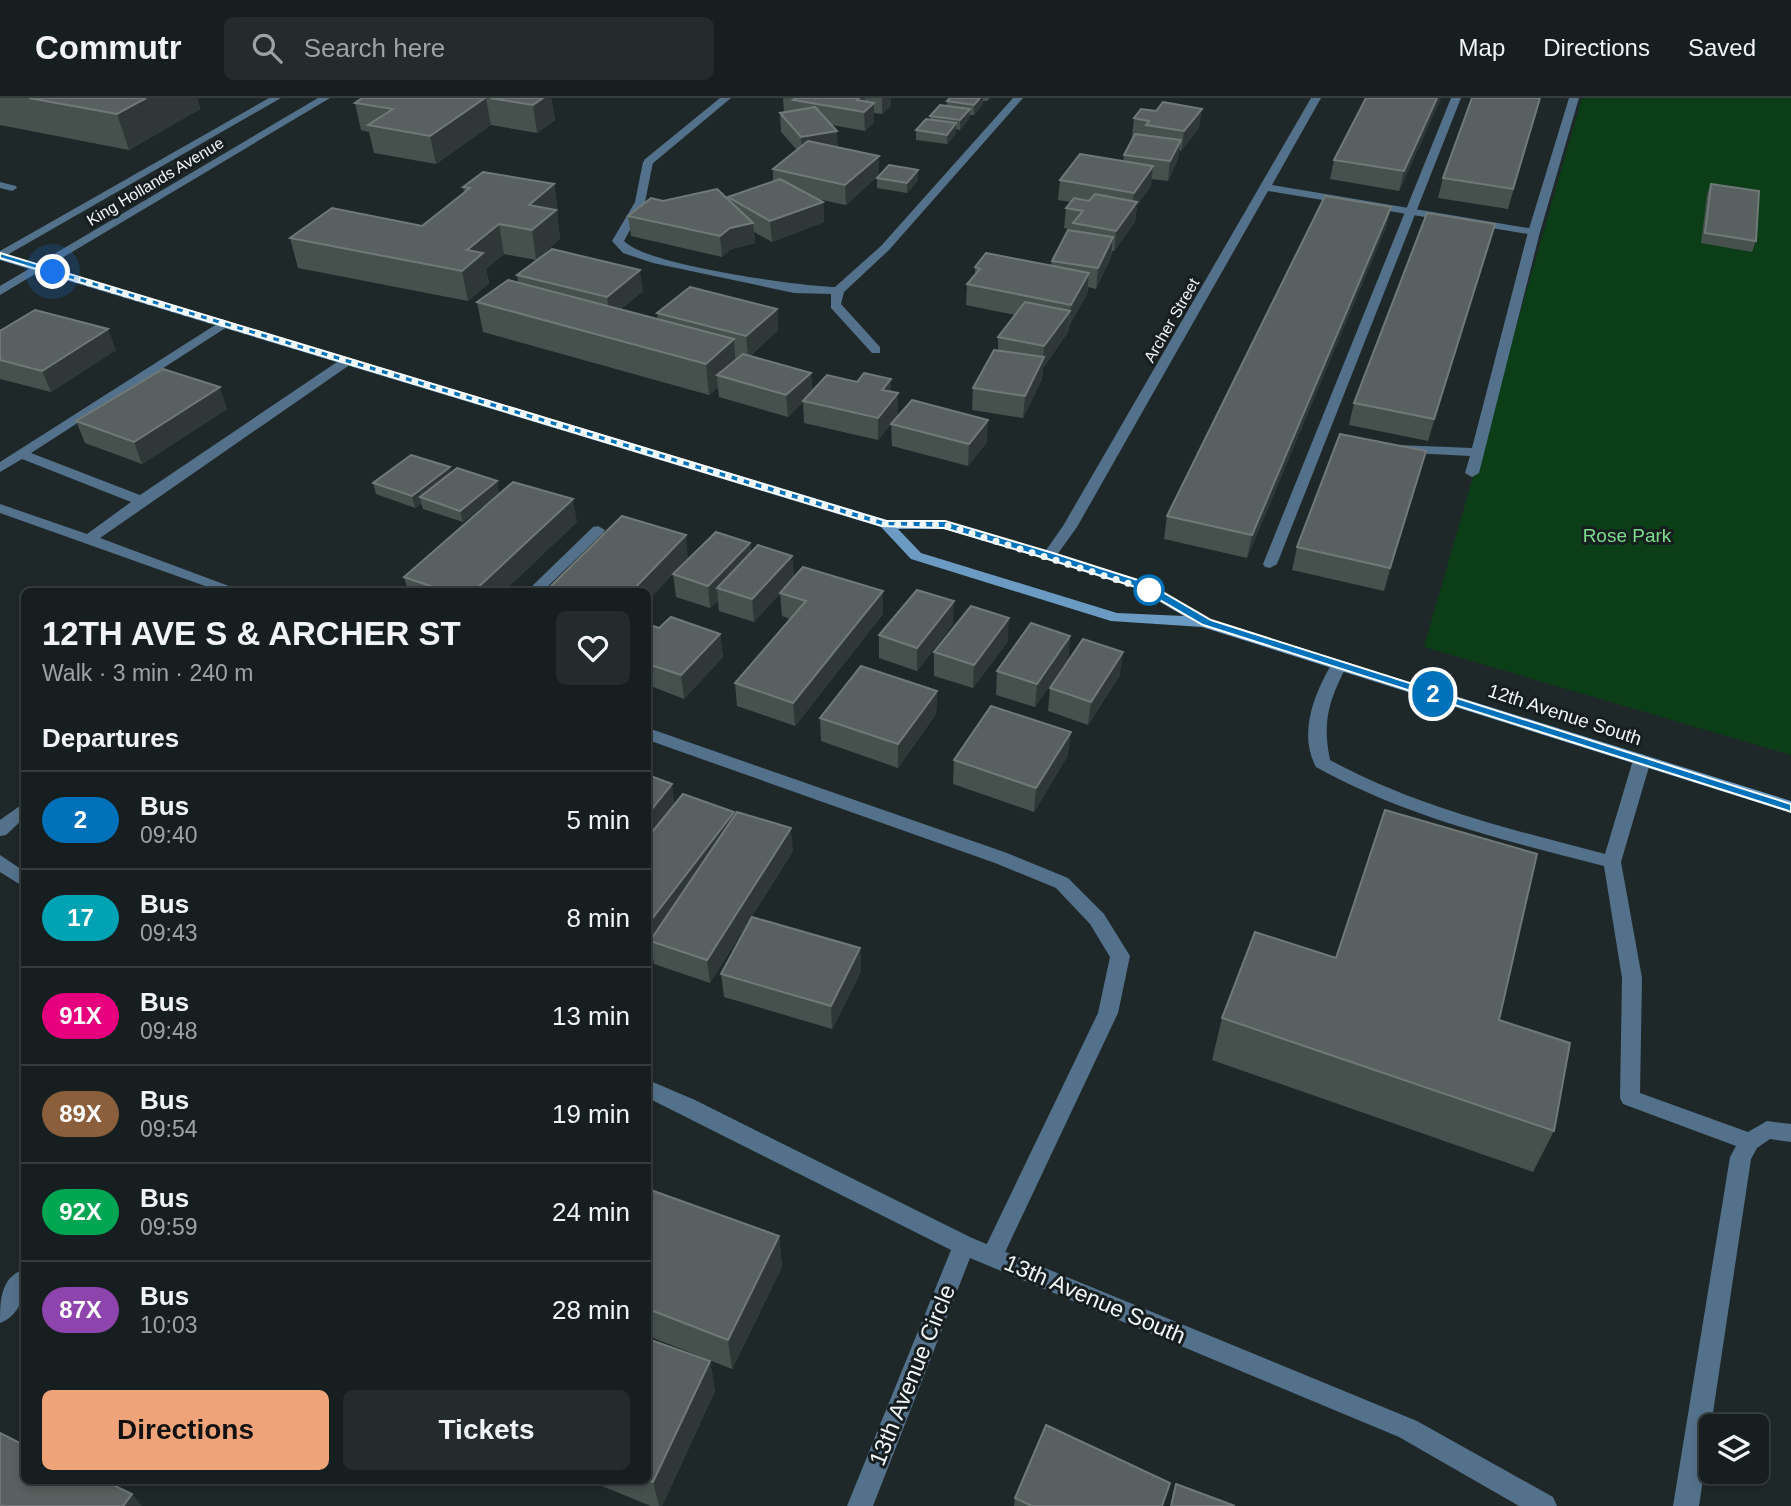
<!DOCTYPE html>
<html lang="en">
<head>
<meta charset="utf-8">
<style>
	:root { --surface:#171e1f; --page:#242b2c; --text:#f1f3f6; --muted:#9ea2a4; --line:#363c3d; --accent:#efa378 }
	body { margin:0; font-family:Helvetica,sans-serif; background:var(--page); color:var(--text); height:100vh; display:flex; flex-direction:column; font-size:26px; white-space:nowrap }
	* { box-sizing:border-box; margin:0 }
	p { font-size:23px; color:var(--muted) }
	.icon { flex:none; width:38px; height:38px; fill:none; stroke:currentColor; stroke-width:2; stroke-linecap:round; stroke-linejoin:round }
	.map { position:relative; flex:1; overflow:hidden }
	.panel { position:absolute; left:21px; top:490px; width:630px; height:896px; display:flex; flex-direction:column; background:var(--surface); border-radius:10px; box-shadow:0 4px 10px #0003,0 0 0 2px var(--line) }
	.panel>* { flex:none }
	.badge { padding:0 14px; border-radius:23px; font-size:24px; line-height:46px }
	.fabs { position:absolute; left:1699px; top:1316px; display:grid; gap:14px }
	.fabs a { display:grid; place-items:center; width:70px; height:70px; border-radius:10px; background:var(--surface); box-shadow:0 4px 10px #0003,0 0 0 2px var(--line); font-size:35px }
	.you { position:absolute; width:35px; height:35px; margin:-18px; border:5px solid #fff; border-radius:50%; background:#1a73e8; box-shadow:0 0 0 10px #1a73e833 }
	.map>.badge { position:absolute; translate:-50% -50%; box-shadow:0 0 0 4px #fff }
	h2 { padding:0 21px; font-size:26px; line-height:63px }
	.round { display:grid; place-items:center; flex:none; width:74px; height:74px; border-radius:10px; background:var(--page) }
	.summary { display:flex; align-items:center; justify-content:space-between; height:119px; padding:0 21px }
	h1 { font-size:33px; font-weight:800; line-height:52px }
	.primary-button { display:flex; gap:14px; margin-top:auto; padding:14px 21px }
	.primary-button a { flex:1; height:80px; border-radius:10px; background:var(--accent); color:#111; font-size:28px; font-weight:800; line-height:80px; text-align:center }
	.primary-button a+a { background:var(--page); color:var(--text) }
	ul { padding:0; list-style:none }
	li { display:flex; align-items:center; gap:21px; height:98px; padding:0 21px; border-top:2px solid var(--line) }
	li div { flex:1 }
	li b { display:block; font-size:26px }
	li em { font-style:normal }
	li .badge { min-width:77px; font-weight:700; text-align:center }
	header { display:flex; align-items:center; gap:42px; box-sizing:border-box; height:98px; padding:0 35px; background:var(--surface); border-bottom:2px solid var(--line) }
	header strong { font-size:33px }
	nav { display:flex; gap:38px; margin-inline-start:auto; font-size:24px }
	.search { width:490px; height:63px; background:var(--page); display:flex; align-items:center; gap:18px; box-sizing:border-box; padding:0 24px; border-radius:10px; color:var(--muted); font-size:26px }
	.map>svg:first-child { display:block }
</style>
</head>
<body>
<header>
<strong>Commutr</strong>
<div class="search"><svg class="icon" aria-label="search" viewBox="0 0 24 24"><circle cx="10" cy="10" r="6"/><path d="M15 15l6 6"/></svg>Search here</div>
<nav><a>Map</a><a>Directions</a><a>Saved</a></nav>
</header>
<div class="map">
<svg width="1791" height="1408" viewBox="0 0 1791 1408">
	<rect width="100%" height="100%" fill="#1f2829"/>
	<!-- green -->
	<path fill="#0b3d17" d="M1582 0H1791V657L1424 549Z"/>
	<g fill="none" stroke-linecap="round" stroke-linejoin="round">
		<!-- lane -->
		<g fill="#53718a" fill-rule="evenodd">
			<path d="M1013 0H1023L889 152 844 194 841 206 880 249V255H872L831 210V196L794 195 653 165 623 155 612 143 635 104 643 64 648 61 653 64 645 104 624 143C646 167 798 188 835 189L881 148Z"/>
			<path d="M1451 0H1461L1277 466 1270 470 1265 469 1263 466Z"/>
			<path d="M1569 0H1579L1540 134 1479 375 1472 379 1465 375 1470 358 1392 354V348L1397 347 1472 350 1528 134Z"/>
			<path d="M0 84 16 88 17 90 12 93 0 90Z"/>
			<path d="M223 222 229 226 227 229 31 355 140 397 343 260H351V266L100 440 245 494H222L0 415V406L87 436 131 404 22 361 0 374V364Z"/>
			<path d="M598 428 605 432 603 435 542 494H526L593 429Z"/>
			<path d="M1339 562 1347 567C1329 603 1322 622 1330 662 1417 709 1510 731 1605 756L1633 662 1642 656 1651 662 1621 764 1642 880 1640 995 1748 1034 1767 1023 1791 1026V1044L1770 1041 1757 1050 1751 1061 1699 1408H1673L1730 1059 1736 1048 1623 1006 1620 1000 1622 880 1604 768C1504 742 1406 719 1316 669 1300 640 1311 605 1325 578 1329 571 1331 564 1339 562Z"/>
			<path d="M648 630 1007 755 1068 780 1104 816 1130 858 1118 915 1000 1165 992 1168 984 1165 981 1158 1098 915 1110 859 1090 826 1056 790 995 765 648 642Z"/>
			<path d="M24 705V720L6 737 0 738V722Z"/>
		</g>
		<!-- street -->
		<g fill="#53718a" fill-rule="evenodd">
			<path d="M269 0H281L0 161V153Z"/>
			<path d="M318 0H330L0 197V188Z"/>
			<path d="M720 0H731L652 66H644V62Z"/>
			<path d="M1311 0H1321L1272 87 1534 131 1540 134 1534 137 1268 93 1077 429 1054 461H1044L1042 458 1063 428Z"/>
			<path d="M0 757 24 773V789L0 774Z"/>
			<path d="M648 982 695 1002 972 1140 1417 1323 1553 1399 1557 1408H1519L1399 1339 970 1160 873 1408H847L951 1152 648 1000Z"/>
			<path d="M24 1171C26 1191 23 1216 0 1225 0 1203 0 1180 24 1171Z"/>
		</g>
		<!-- secondary -->
		<path fill="#6b9bc3" fill-rule="evenodd" d="M0 155 887 422 945 423 1054 455 1148 485 1212 522 1791 703V715L1202 529 1111 523 911 461 881 429 0 162ZM898 431H944L1044 461 1138 491 1184 518 1117 515 921 455Z"/>
	</g>
	<!-- wall -->
	<g fill="#46504d">
		<path d="M0 0H197L200 11 129 52 0 27Z"/>
		<path d="M362 0H551L555 22 537 35 491 27 436 66 374 55 369 34 361 32 355 5Z"/>
		<path d="M783 0H891V8L882 16 874 15V24L865 33 832 27 838 49 879 58V77L846 107 817 101 823 104 824 124 772 144 754 134 755 145 731 151 722 159 631 138 628 118 663 103 728 101V99L773 83V71L797 52 781 34 780 15H784Z"/>
		<path d="M950 0H990L987 3H983V6L974 17H970L969 21 960 32 956 31V35L947 46 916 42V32L930 21V18L947 8V3Z"/>
		<path d="M1441 0 1399 93 1330 81 1334 62Z"/>
		<path d="M1540 0 1508 111 1438 100 1443 80Z"/>
		<path d="M1134 20 1199 30 1181 53 1179 52 1178 61 1168 83 1151 81V88L1137 107 1135 124 1114 153H1112L1111 159 1096 191 1088 189 1087 196 1069 228 1068 234 1043 270 1042 281 1023 320 972 312 973 290 998 252V239L1015 217 966 207 967 186 975 177V169L1051 167 1052 163 1073 133V132L1064 130 1066 110 1071 104 1058 102 1060 82 1123 63 1124 57 1133 39H1132Z"/>
		<path d="M877 80 918 82 907 95 877 90Z"/>
		<path d="M554 86 558 115 557 117 560 141 536 162 504 156 486 171 489 185 468 203 298 170 290 140 422 128 464 95 463 89Z"/>
		<path d="M1711 86 1756 143 1752 154 1701 145 1707 96Z"/>
		<path d="M1391 109 1386 129 1247 460 1164 441 1167 418Z"/>
		<path d="M1489 147 1428 343 1349 327 1354 305Z"/>
		<path d="M517 177 643 193 621 211 658 221 657 215 777 211 778 232 750 258 811 275 812 294 857 284 891 281V294L898 317 878 342 804 325 803 304 788 319 719 299 718 289 709 297 483 234 477 204 518 184Z"/>
		<path d="M0 233 116 252 51 294 0 281Z"/>
		<path d="M227 311 142 366 85 345 76 323Z"/>
		<path d="M891 326 987 344 968 368 892 348Z"/>
		<path d="M1426 353 1384 493 1292 472 1297 449Z"/>
		<path d="M451 375 499 395 463 424 423 411 421 405 415 410 376 396 373 385Z"/>
		<path d="M577 424 503 494H408L404 479Z"/>
		<path d="M750 445 751 454 792 458 794 480 883 516 795 628 737 608 735 585 790 521 782 518 780 495 754 524 719 513 718 503 710 510 676 499 673 476Z"/>
		<path d="M953 526 917 573 879 560V537Z"/>
		<path d="M659 530 720 536 723 559 684 601 648 587V533Z"/>
		<path d="M1070 538 1068 561 1035 609 996 597 997 573Z"/>
		<path d="M1008 543 973 590 934 578V554Z"/>
		<path d="M1120 577 1088 627 1048 613 1050 590Z"/>
		<path d="M937 593 936 616 898 670 821 643 820 620Z"/>
		<path d="M1068 657 1034 714 953 686 954 662Z"/>
		<path d="M675 705 734 714V717L793 753 710 885 654 866 651 850 648 854Z"/>
		<path d="M860 850 861 873 832 931 724 899 721 876Z"/>
		<path d="M1336 860 1499 922 1554 1033 1533 1074 1212 962 1222 920Z"/>
		<path d="M648 1091 779 1138 782 1169 732 1271 648 1238Z"/>
		<path d="M710 1263 715 1293 662 1408H651L587 1382H648Z"/>
		<path d="M1015 1400 1163 1408H1014Z"/>
	</g>
	<!-- shaded-wall -->
	<g fill="#2f3837">
		<path d="M146 0H197L200 11 129 52 117 16Z"/>
		<path d="M485 0H486L491 27 436 66 430 38Z"/>
		<path d="M543 0H551L555 22 537 35 533 7Z"/>
		<path d="M859 0H865V13L874 5V24L865 33 864 14 857 2Z"/>
		<path d="M882 0H891V8L882 16Z"/>
		<path d="M980 0H983V6L974 17V7Z"/>
		<path d="M1437 0H1441L1399 93 1404 73Z"/>
		<path d="M970 11 969 21 960 32V22Z"/>
		<path d="M1202 11 1199 30 1181 53 1184 33Z"/>
		<path d="M956 25V35L947 46V37Z"/>
		<path d="M837 33 838 52 802 58 801 39Z"/>
		<path d="M1181 42 1178 61 1168 83 1170 63Z"/>
		<path d="M879 58V77L846 107 845 87Z"/>
		<path d="M1153 68 1151 88 1137 107 1135 124 1114 153 1116 133 1132 111 1134 95Z"/>
		<path d="M918 72V82L907 95V85Z"/>
		<path d="M554 86 558 115 557 117 560 141 536 162 529 107Z"/>
		<path d="M823 104 824 124 772 144 770 123Z"/>
		<path d="M1391 109 1386 129 1247 460 1252 437Z"/>
		<path d="M753 125 755 145 731 151 722 159 720 138 730 130Z"/>
		<path d="M499 126 504 156 486 171 489 185 468 203 462 173 467 152Z"/>
		<path d="M1495 126 1489 147 1428 343 1434 321Z"/>
		<path d="M1113 139 1111 159 1096 191 1098 170Z"/>
		<path d="M640 172 643 193 610 220 607 199Z"/>
		<path d="M1089 175 1087 196 1069 228 1071 207Z"/>
		<path d="M777 211 778 232 748 259 746 238Z"/>
		<path d="M1070 213 1068 234 1043 270 1042 281 1023 320 1025 298 1043 260 1044 248Z"/>
		<path d="M108 231 116 252 51 294 42 273Z"/>
		<path d="M734 241 736 272 717 277 718 289 709 297 706 266Z"/>
		<path d="M811 275 812 296 788 319 786 297Z"/>
		<path d="M891 281V303L882 292Z"/>
		<path d="M220 289 227 311 142 366 134 344Z"/>
		<path d="M898 295V317L878 342V320Z"/>
		<path d="M988 322 987 344 968 368 969 346Z"/>
		<path d="M1426 353 1420 376 1384 493 1390 470Z"/>
		<path d="M450 369 452 381 420 399 421 405 415 410 412 398Z"/>
		<path d="M497 383 499 395 463 424 460 413Z"/>
		<path d="M573 401 577 424 503 494H473Z"/>
		<path d="M686 437 688 460 648 503V494H631Z"/>
		<path d="M750 445 752 468 717 490 718 503 710 510 708 488Z"/>
		<path d="M792 458 794 481 754 524 752 501Z"/>
		<path d="M883 493V516L795 628 793 605Z"/>
		<path d="M954 503 953 526 917 573V550Z"/>
		<path d="M1009 520 1008 543 973 590 974 567Z"/>
		<path d="M720 536 723 559 684 601 681 577Z"/>
		<path d="M1070 538 1068 561 1035 609 1037 586Z"/>
		<path d="M1123 554 1120 577 1088 627 1091 604Z"/>
		<path d="M937 593 936 616 898 670V646Z"/>
		<path d="M1071 634 1068 657 1034 714 1036 690Z"/>
		<path d="M672 686 675 709 648 743V716Z"/>
		<path d="M734 714 736 737 650 843 651 850 648 854V826Z"/>
		<path d="M791 730 793 753 710 885 707 862Z"/>
		<path d="M860 850 861 873 832 931 831 908Z"/>
		<path d="M779 1138 782 1169 732 1271 728 1242Z"/>
		<path d="M710 1263 715 1293 662 1408H659L653 1384Z"/>
		<path d="M132 1396 142 1408H123Z"/>
	</g>
	<!-- building -->
	<g fill="#58615f" stroke="#707977" stroke-width="2">
		<path d="M29 0H146L117 16Z"/>
		<path d="M362 0H485L430 38 368 27 393 11 355 5Z"/>
		<path d="M490 0H543L533 7Z"/>
		<path d="M796 0H859L857 2 874 5 864 14 793 2Z"/>
		<path d="M950 0H980L974 7 947 3Z"/>
		<path d="M1366 0H1437L1404 73 1334 62Z"/>
		<path d="M1472 0H1540L1513 91 1443 80Z"/>
		<path d="M1163 4 1202 11 1184 33 1146 27 1149 23 1134 20 1141 11 1156 13Z"/>
		<path d="M940 7 970 11 960 22 930 18Z"/>
		<path d="M815 9 837 33 801 39 780 15Z"/>
		<path d="M926 21 956 25 947 37 916 32Z"/>
		<path d="M1135 36 1181 42 1170 63 1124 57Z"/>
		<path d="M808 43 879 58 845 87 773 71Z"/>
		<path d="M1080 56 1153 68 1134 95 1060 82Z"/>
		<path d="M889 67 918 72 907 85 877 80Z"/>
		<path d="M483 74 554 86 529 107 556 112 532 132 499 126 467 152 483 155 462 173 290 140 332 110 422 128 470 90 463 89Z"/>
		<path d="M780 81 823 104 770 123 728 99Z"/>
		<path d="M1711 86 1759 93 1756 143 1705 135Z"/>
		<path d="M717 91 753 125 730 130 720 138 628 118 651 100 663 103Z"/>
		<path d="M1095 96 1137 104 1116 133 1073 125 1083 113 1066 110 1074 100 1089 103Z"/>
		<path d="M1325 98 1391 109 1252 437 1167 418Z"/>
		<path d="M1427 115 1495 126 1434 321 1354 305Z"/>
		<path d="M1068 132 1113 139 1098 170 1052 163Z"/>
		<path d="M552 151 640 172 607 199 517 177Z"/>
		<path d="M986 155 1089 175 1071 207 967 186 980 171 975 169Z"/>
		<path d="M508 182 734 241 706 266 477 204Z"/>
		<path d="M690 189 777 211 746 238 657 215Z"/>
		<path d="M1025 204 1070 213 1044 248 998 239Z"/>
		<path d="M35 212 108 231 42 273 0 262V233Z"/>
		<path d="M994 252 1044 259 1025 298 973 290Z"/>
		<path d="M743 256 811 275 786 297 717 277Z"/>
		<path d="M163 271 220 289 134 344 76 323Z"/>
		<path d="M864 275 891 281 882 292 898 295 878 320 803 303 827 277 857 284Z"/>
		<path d="M912 302 988 322 969 346 891 326Z"/>
		<path d="M1340 336 1426 353 1390 470 1297 449Z"/>
		<path d="M411 357 450 369 412 398 373 385Z"/>
		<path d="M457 370 497 383 460 413 420 399Z"/>
		<path d="M513 384 573 401 473 494H448L404 479Z"/>
		<path d="M622 418 686 437 631 494H545Z"/>
		<path d="M716 434 750 445 708 488 673 476Z"/>
		<path d="M758 447 792 458 752 501 717 490Z"/>
		<path d="M803 469 883 493 793 605 735 585 806 503 780 495Z"/>
		<path d="M917 492 954 503 917 550 879 537Z"/>
		<path d="M971 508 1009 520 974 567 934 554Z"/>
		<path d="M671 519 720 536 681 577 648 566V533L653 528 659 530Z"/>
		<path d="M1031 525 1070 538 1037 586 997 573Z"/>
		<path d="M1083 541 1123 554 1091 604 1050 590Z"/>
		<path d="M861 568 937 593 898 646 820 620Z"/>
		<path d="M991 608 1071 634 1036 690 954 662Z"/>
		<path d="M648 677 672 686 648 716Z"/>
		<path d="M683 696 734 714 648 826V739Z"/>
		<path d="M1385 712 1537 756 1499 922 1570 945 1554 1033 1222 920 1255 834 1336 860Z"/>
		<path d="M737 714 791 730 707 862 650 843Z"/>
		<path d="M752 819 860 850 831 908 721 876Z"/>
		<path d="M648 1091 779 1138 728 1242 648 1211Z"/>
		<path d="M648 1241 710 1263 653 1384 648 1382Z"/>
		<path d="M1046 1327 1170 1385 1162 1408H1032L1015 1400Z"/>
		<path d="M0 1335 24 1347V1382H103L132 1396 123 1408H0Z"/>
		<path d="M1176 1386 1235 1408H1171Z"/>
	</g>
	<!-- line -->
	<path fill="#0072bc" stroke="#fff" stroke-width="2" d="M0 155 886 423H945L1053 455 1147 485 1211 522 1791 706V714L1786 712 1203 527 1139 490 1045 460 944 430 882 428 0 160Z"/>
	<g fill="none" stroke-linecap="round" stroke-linejoin="round">
		<!-- walk -->
		<path stroke="#f1f6f7" stroke-width="7" stroke-dasharray="0 12.6" d="M53 174 886 426 945 427 1149 492"/>
	</g>
	<!-- markers -->
	<circle fill="#fff" stroke="#0072bc" stroke-width="3.5" cx="1149" cy="492" r="14"/>
	<g text-anchor="middle" stroke-width="6" stroke-linejoin="round" paint-order="stroke">
		<!-- far-street labels -->
		<g font-size="16" fill="#f1f6f7" stroke="#161e20">
			<text transform="translate(155 83) rotate(-31)" y="6">King Hollands Avenue</text>
			<text transform="translate(1171 222) rotate(-60)" y="6">Archer Street</text>
		</g>
		<!-- park labels -->
		<g font-size="19" fill="#7ede8c" stroke="#161e20">
			<text x="1627" y="444">Rose Park</text>
		</g>
		<!-- street labels -->
		<g font-size="19" fill="#f1f6f7" stroke="#161e20">
			<text transform="translate(1565 616) rotate(18)" y="7">12th Avenue South</text>
		</g>
		<!-- near-street labels -->
		<g font-size="23" fill="#f1f6f7" stroke="#161e20">
			<text transform="translate(1095 1201) rotate(23)" y="8">13th Avenue South</text>
			<text transform="translate(912 1277) rotate(-68)" y="8">13th Avenue Circle</text>
		</g>
	</g>
</svg>
<div class="fabs">
<a><svg class="icon" aria-label="layers" viewBox="0 0 24 24"><path d="M12 4l9 5-9 5-9-5zM3 14l9 5 9-5"/></svg></a>
</div>
<div class="you" style="left:53px;top:174px"></div>
<b class="badge" style="left:1433px;top:596px;background:#0072bc;color:#fff">2</b>
<section class="panel">
<div class="summary"><div><h1>12TH AVE S &amp; ARCHER ST</h1><p>Walk · 3 min · 240 m</p></div><a class="round"><svg class="icon" aria-label="heart" viewBox="0 0 24 24"><path d="M12 20l-8-8c-3-5 5-10 8-4 3-6 11-1 8 4z"/></svg></a></div>
<h2>Departures</h2>
<ul>
<li><span class="badge" style="background:#0072bc;color:#fff">2</span><div><b>Bus</b><p>09:40</p></div><em>5 min</em></li>
<li><span class="badge" style="background:#00a3b4;color:#fff">17</span><div><b>Bus</b><p>09:43</p></div><em>8 min</em></li>
<li><span class="badge" style="background:#e6007e;color:#fff">91X</span><div><b>Bus</b><p>09:48</p></div><em>13 min</em></li>
<li><span class="badge" style="background:#8b5e3c;color:#fff">89X</span><div><b>Bus</b><p>09:54</p></div><em>19 min</em></li>
<li><span class="badge" style="background:#00a651;color:#fff">92X</span><div><b>Bus</b><p>09:59</p></div><em>24 min</em></li>
<li><span class="badge" style="background:#8e44ad;color:#fff">87X</span><div><b>Bus</b><p>10:03</p></div><em>28 min</em></li>
</ul>
<div class="primary-button"><a>Directions</a><a>Tickets</a></div>
</section>
</div>
</body>
</html>
